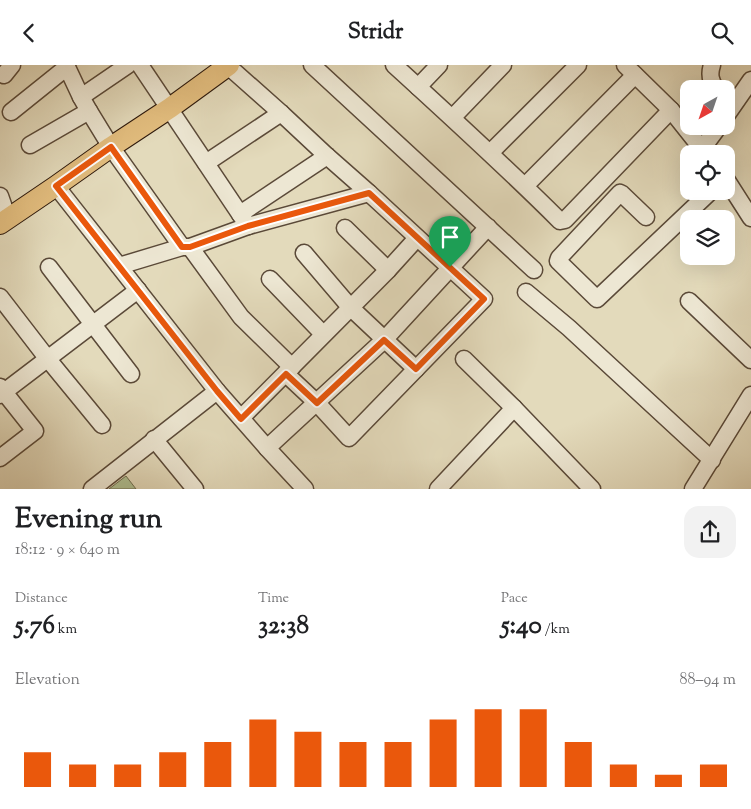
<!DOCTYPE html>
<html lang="en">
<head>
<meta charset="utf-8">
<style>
	:root { --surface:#fff; --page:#f2f2f2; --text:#202124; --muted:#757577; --accent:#ea580c }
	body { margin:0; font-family:"Sorts Mill Goudy",serif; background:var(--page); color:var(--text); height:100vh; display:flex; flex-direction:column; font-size:19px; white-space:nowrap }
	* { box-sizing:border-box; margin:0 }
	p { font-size:16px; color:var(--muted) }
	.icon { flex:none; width:28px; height:28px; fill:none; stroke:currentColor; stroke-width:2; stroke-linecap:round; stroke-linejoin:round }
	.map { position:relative; height:424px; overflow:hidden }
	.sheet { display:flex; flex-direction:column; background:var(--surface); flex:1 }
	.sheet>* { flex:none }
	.needle { width:32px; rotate:220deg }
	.controls { position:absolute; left:680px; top:15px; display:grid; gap:10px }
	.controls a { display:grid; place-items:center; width:55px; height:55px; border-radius:10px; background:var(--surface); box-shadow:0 5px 20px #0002; font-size:25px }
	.pin { position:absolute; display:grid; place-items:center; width:42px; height:42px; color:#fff; margin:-51px -21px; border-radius:50% 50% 50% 0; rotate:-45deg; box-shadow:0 0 5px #0007 }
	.pin .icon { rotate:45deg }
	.round { display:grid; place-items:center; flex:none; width:52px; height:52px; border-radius:15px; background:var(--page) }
	.head { display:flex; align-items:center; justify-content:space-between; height:85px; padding:0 15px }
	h1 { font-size:28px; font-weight:800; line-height:38px }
	.stats { display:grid; grid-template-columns:repeat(3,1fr); gap:8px; height:85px; padding:5px 15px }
	.stats div { display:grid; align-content:center }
	.stats b { font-size:25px; font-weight:800 }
	.stats small { font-size:14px; font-weight:400 }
	.stats p { font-size:14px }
	.chart { height:140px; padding:10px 15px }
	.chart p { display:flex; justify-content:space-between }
	.chart svg { width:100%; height:90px; margin-top:5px; stroke:var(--accent); stroke-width:6 }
	header { display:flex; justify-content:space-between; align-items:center; height:65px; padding:0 15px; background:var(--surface); font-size:22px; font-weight:800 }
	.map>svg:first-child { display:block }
	.green { fill:#afc093; stroke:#6e6c50 }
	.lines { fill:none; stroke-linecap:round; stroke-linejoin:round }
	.minor-casing { stroke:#5a4938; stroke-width:19 }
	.major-casing { stroke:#2d190c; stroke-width:22 }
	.minor { stroke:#ede7d3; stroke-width:16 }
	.major { stroke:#e2bd7e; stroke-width:20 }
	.route-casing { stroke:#fff; stroke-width:10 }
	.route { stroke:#ea580c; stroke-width:6 }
</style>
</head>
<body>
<header><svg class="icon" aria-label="back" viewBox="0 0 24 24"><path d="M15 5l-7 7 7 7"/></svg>Stridr<svg class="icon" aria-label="search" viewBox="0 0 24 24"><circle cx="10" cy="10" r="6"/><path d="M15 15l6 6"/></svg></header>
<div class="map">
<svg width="751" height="424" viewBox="0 0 751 424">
	<rect width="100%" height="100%" fill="#e3dabb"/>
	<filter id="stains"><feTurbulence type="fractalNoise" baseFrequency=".004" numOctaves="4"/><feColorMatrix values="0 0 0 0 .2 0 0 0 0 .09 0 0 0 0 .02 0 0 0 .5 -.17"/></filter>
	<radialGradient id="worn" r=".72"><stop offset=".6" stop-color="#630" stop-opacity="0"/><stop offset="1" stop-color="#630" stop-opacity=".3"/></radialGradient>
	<!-- green -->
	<path class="green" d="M126 411 136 424H109Z"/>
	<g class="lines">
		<!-- minor casing -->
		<g class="minor-casing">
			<g id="minor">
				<path d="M140 0 248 161"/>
				<path d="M312 0 534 205"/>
				<path d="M394 0C450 51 506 102 560 156L565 155 671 45"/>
				<path d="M625 0 671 45 706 89"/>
				<path d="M712 0C709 9 710 16 716 24"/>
				<path d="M228 1 281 48 327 91 369 128 484 234 349 373 317 338 286 309"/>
				<path d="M4 10 12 0"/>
				<path d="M418 22 439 0"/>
				<path d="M81 32 128 0"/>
				<path d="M89 46 111 82 182 182"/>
				<path d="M11 47 67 2"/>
				<path d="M726 51 751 15"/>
				<path d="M453 52 503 0"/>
				<path d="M30 80 89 46 81 32 66 0"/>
				<path d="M702 84 719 61"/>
				<path d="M490 88 578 0"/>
				<path d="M206 98 281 48"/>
				<path d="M726 114 751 153"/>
				<path d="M56 121 217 326 267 383 305 424"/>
				<path d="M525 121 635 10"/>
				<path d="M0 131 8 154"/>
				<path d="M240 149 327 91"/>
				<path d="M646 152 622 129 620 128 559 193 558 196 597 234 711 126"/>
				<path d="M345 163 388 205"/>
				<path d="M190 182 241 252 292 302"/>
				<path d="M304 188 350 242 416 304"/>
				<path d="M119 201 182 182H190L248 161 369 128"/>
				<path d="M49 202 131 309"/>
				<path d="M270 214 323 269"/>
				<path d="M526 227 569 263 712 395"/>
				<path d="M0 232 47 293 102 360"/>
				<path d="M689 236 751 295"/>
				<path d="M464 294 514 343 592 424"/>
				<path d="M0 322 35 366 0 393"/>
				<path d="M0 330 138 225"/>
				<path d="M241 353 388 205 417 173"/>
				<path d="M154 374 195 424"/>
				<path d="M267 383 384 275 488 162"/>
				<path d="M92 424 217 326"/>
				<path d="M438 424 514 343"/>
				<path d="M693 424 751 330"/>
			</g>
		</g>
		<!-- major casing -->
		<g class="major-casing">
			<path id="major" d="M0 159 56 121 111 82 170 43 229 0"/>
		</g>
		<!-- minor -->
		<use href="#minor" class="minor"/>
		<!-- major -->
		<use href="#major" class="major"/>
	</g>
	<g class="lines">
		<!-- route casing -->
		<g class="route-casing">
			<path id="route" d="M111 82 182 182H190L248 161 369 128 484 234 416 304 384 275 317 338 286 309 241 354 217 326 56 121Z"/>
		</g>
		<!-- route -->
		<use href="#route" class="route"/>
	</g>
	<rect width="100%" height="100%" filter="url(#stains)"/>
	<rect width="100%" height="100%" fill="url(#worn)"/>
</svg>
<div class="controls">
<a><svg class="needle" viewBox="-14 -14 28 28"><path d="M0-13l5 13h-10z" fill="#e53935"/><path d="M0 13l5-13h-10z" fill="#757577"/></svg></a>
<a><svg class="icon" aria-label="locate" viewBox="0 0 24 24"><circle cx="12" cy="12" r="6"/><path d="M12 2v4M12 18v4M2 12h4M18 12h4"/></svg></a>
<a><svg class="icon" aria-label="layers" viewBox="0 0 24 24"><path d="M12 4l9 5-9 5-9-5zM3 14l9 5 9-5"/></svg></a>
</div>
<div class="pin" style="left:450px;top:202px;background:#1e9e55"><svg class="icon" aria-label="arrive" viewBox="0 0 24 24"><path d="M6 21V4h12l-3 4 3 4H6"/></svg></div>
</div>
<section class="sheet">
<div class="head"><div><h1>Evening run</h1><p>18:12 · 9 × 640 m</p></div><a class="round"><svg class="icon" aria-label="share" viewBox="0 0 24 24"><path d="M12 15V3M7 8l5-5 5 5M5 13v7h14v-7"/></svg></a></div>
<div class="stats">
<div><p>Distance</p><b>5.76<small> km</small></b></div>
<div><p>Time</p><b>32:38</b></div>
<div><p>Pace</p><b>5:40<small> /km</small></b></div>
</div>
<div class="chart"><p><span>Elevation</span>88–94 m</p>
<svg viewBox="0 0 160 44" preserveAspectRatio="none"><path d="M5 44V27M15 44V33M25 44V33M35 44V27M45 44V22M55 44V11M65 44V17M75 44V22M85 44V22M95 44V11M105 44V6M115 44V6M125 44V22M135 44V33M145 44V38M155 44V33"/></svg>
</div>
</section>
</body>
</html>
